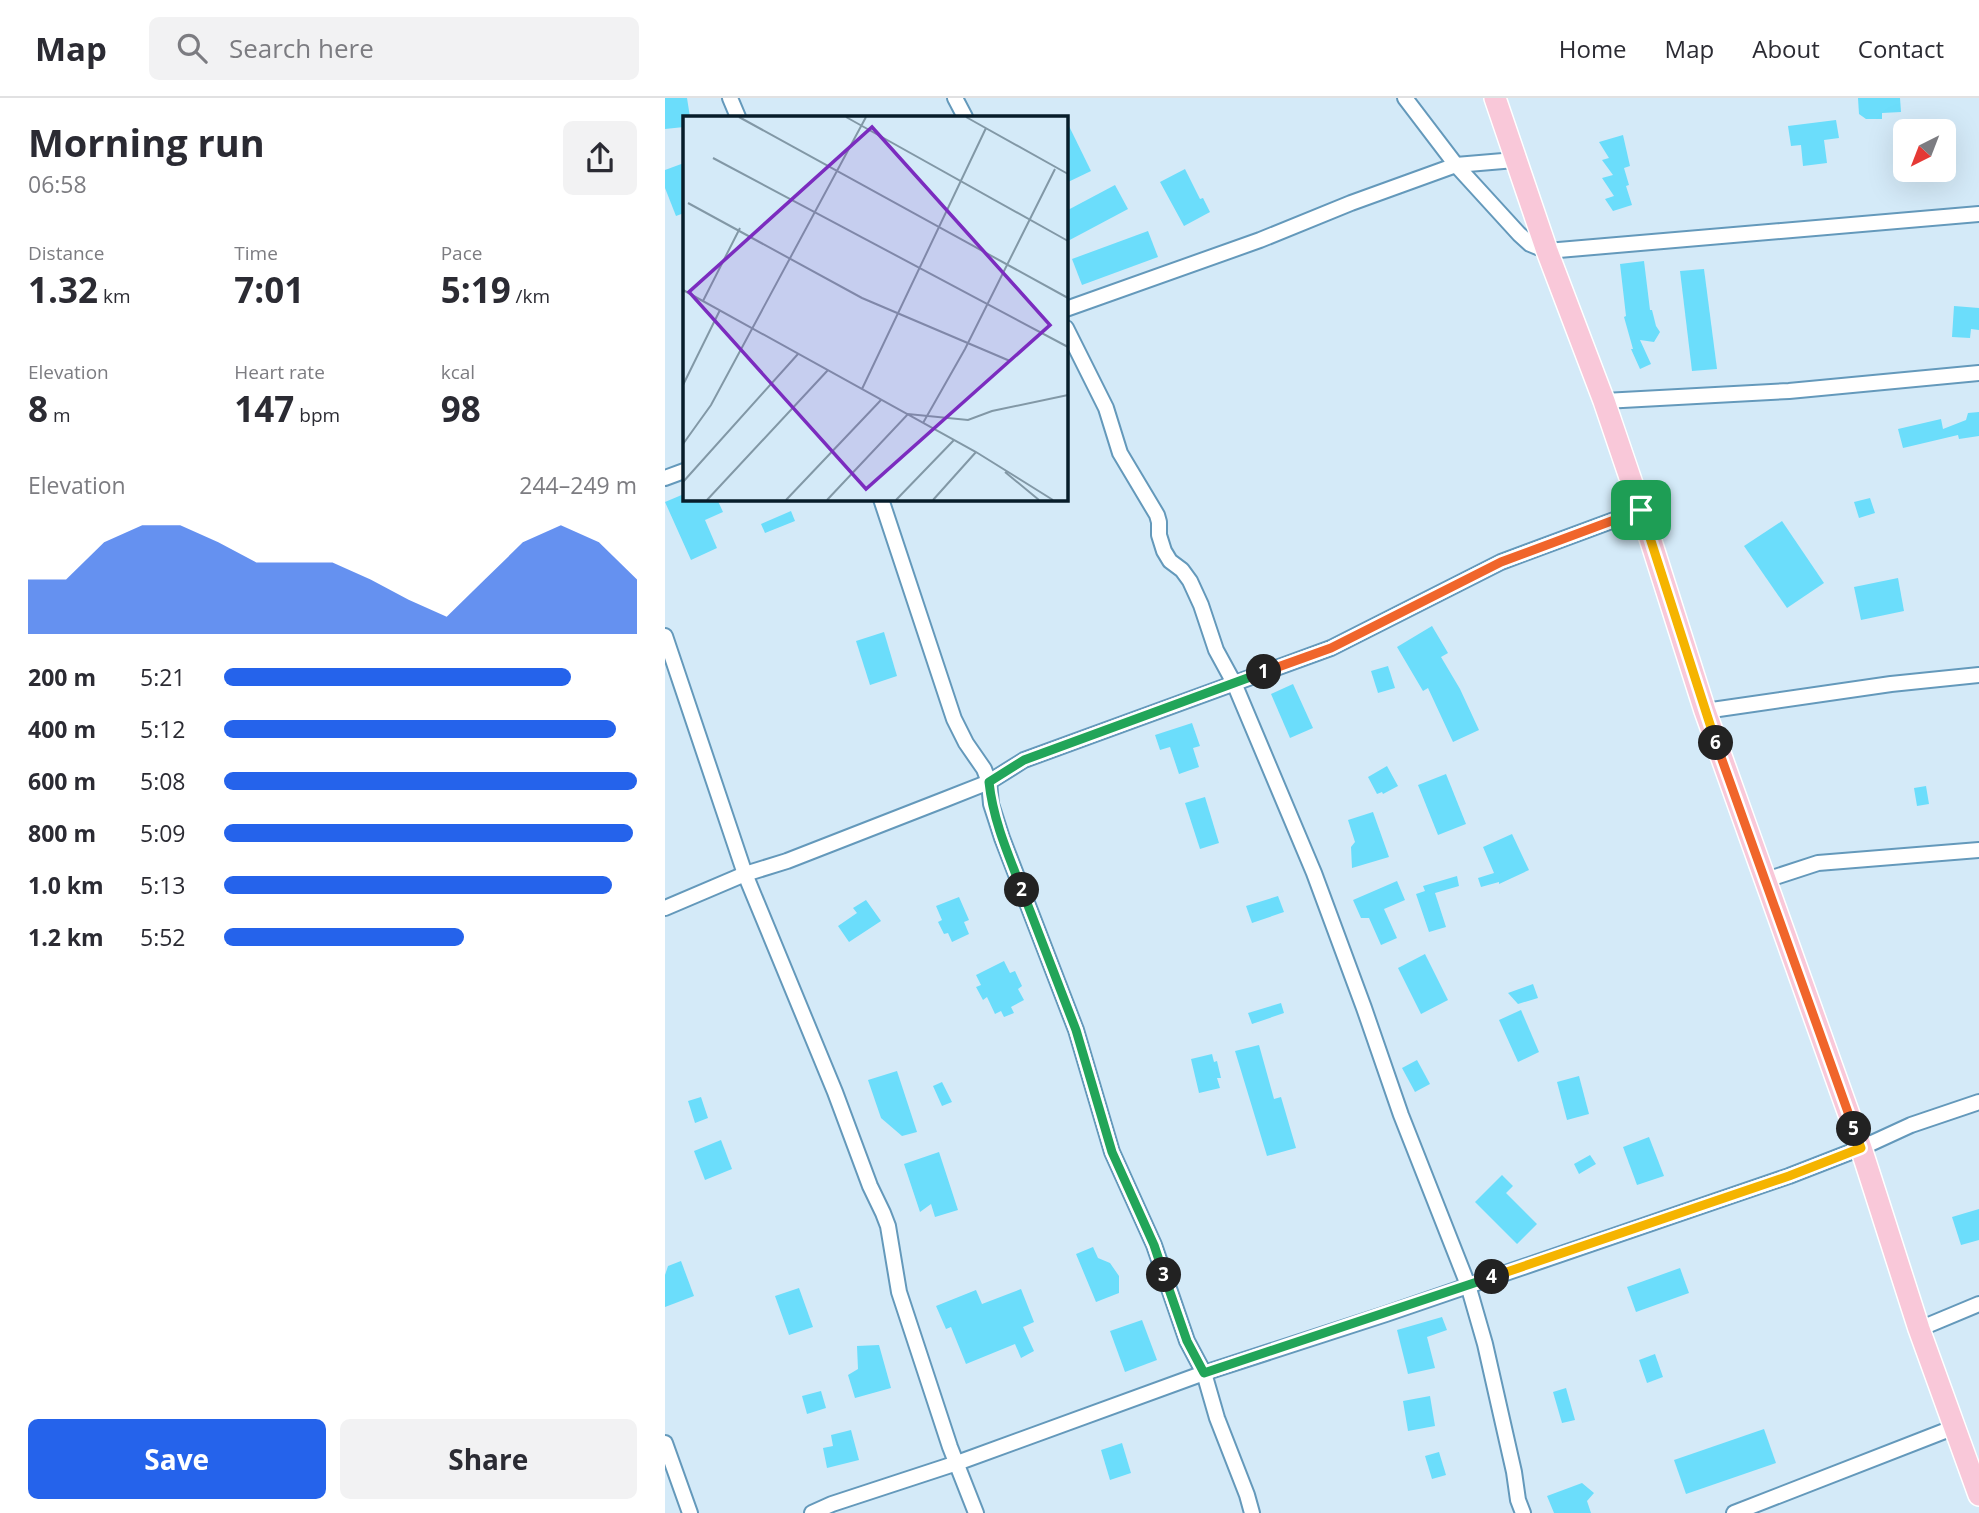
<!DOCTYPE html>
<html lang="en">
<head>
<meta charset="utf-8">
<style>
	:root { --surface:#fff; --page:#f2f2f3; --text:#2b2b33; --muted:#7c7c81; --line:#e1e1e2; --accent:#2563eb }
	body { margin:0; font-family:"Open Sans",sans-serif; background:var(--page); color:var(--text); height:100vh; display:flex; flex-direction:column; font-size:26px; white-space:nowrap }
	* { box-sizing:border-box; margin:0 }
	p { font-size:23px; color:var(--muted) }
	.icon { flex:none; width:38px; height:38px; fill:none; stroke:currentColor; stroke-width:2; stroke-linecap:round; stroke-linejoin:round }
	.map { position:relative; flex:1; overflow:hidden }
	.sheet { display:flex; flex-direction:column; background:var(--surface); width:665px }
	.sheet>* { flex:none }
	.needle { width:46px; rotate:222deg }
	.tools { position:absolute; left:1228px; top:21px; display:grid; gap:14px }
	.tools a { display:grid; place-items:center; width:63px; height:63px; border-radius:10px; background:var(--surface); box-shadow:0 7px 28px #0002; font-size:35px }
	.pin { position:absolute; display:grid; place-items:center; width:60px; height:60px; color:#fff; margin:-30px; border-radius:14px; box-shadow:0 4px 10px #0006 }
	.km { position:absolute; width:35px; height:35px; margin:-18px; border-radius:50%; background:#222; color:#fff; font-size:19px; line-height:35px; text-align:center }
	.round { display:grid; place-items:center; flex:none; width:74px; height:74px; border-radius:10px; background:var(--page) }
	.summary { display:flex; align-items:center; justify-content:space-between; height:119px; padding:0 28px }
	h1 { font-size:38px; font-weight:700; line-height:52px }
	.stats { display:grid; grid-template-columns:repeat(3,1fr); gap:10px; height:119px; padding:7px 28px }
	.stats div { display:grid; align-content:center }
	.stats b { font-size:35px; font-weight:700 }
	.stats small { font-size:19px; font-weight:400 }
	.stats p { font-size:19px }
	.chart { height:196px; padding:14px 28px }
	.chart p { display:flex; justify-content:space-between }
	.chart svg { width:100%; height:126px; margin-top:7px; fill:var(--accent); opacity:.7 }
	.cta { display:flex; gap:14px; margin-top:auto; padding:14px 28px }
	.cta a { flex:1; height:80px; border-radius:10px; background:var(--accent); color:#fff; font-size:28px; font-weight:700; line-height:80px; text-align:center }
	.cta a+a { background:var(--page); color:var(--text) }
	ul { padding:0 28px; list-style:none; font-size:23px }
	li { display:grid; grid-template-columns:112px 84px 1fr; align-items:center; height:52px }
	li i { height:18px; border-radius:9px; background:var(--accent) }
	header { display:flex; align-items:center; gap:42px; box-sizing:border-box; height:98px; padding:0 35px; background:var(--surface); border-bottom:2px solid var(--line) }
	header strong { font-size:33px }
	nav { display:flex; gap:38px; margin-inline-start:auto; font-size:24px }
	.search { width:490px; height:63px; background:var(--page); display:flex; align-items:center; gap:18px; box-sizing:border-box; padding:0 24px; border-radius:10px; color:var(--muted); font-size:26px }
	main { display:flex; flex:1; min-height:0 }
	.map>svg:first-child { display:block }
	.building { fill:#6bddfb }
	.lines { fill:none; stroke-linecap:round; stroke-linejoin:round }
	.minor-casing { stroke:#6499bb; stroke-width:18 }
	.primary-casing { stroke:#fff; stroke-width:24 }
	.minor { stroke:#fff; stroke-width:14 }
	.primary { stroke:#f9c8d9; stroke-width:21 }
	.split-1-casing { stroke:#fff; stroke-width:14 }
	.split-2-casing { stroke:#fff; stroke-width:14 }
	.split-3-casing { stroke:#fff; stroke-width:14 }
	.split-4-casing { stroke:#fff; stroke-width:14 }
	.split-5-casing { stroke:#fff; stroke-width:14 }
	.split-6-casing { stroke:#fff; stroke-width:14 }
	.split-7-casing { stroke:#fff; stroke-width:14 }
	.split-1 { stroke:#f0652b; stroke-width:9 }
	.split-2 { stroke:#22a559; stroke-width:9 }
	.split-3 { stroke:#22a559; stroke-width:9 }
	.split-4 { stroke:#22a559; stroke-width:9 }
	.split-5 { stroke:#f5b400; stroke-width:9 }
	.split-6 { stroke:#f0652b; stroke-width:9 }
	.split-7 { stroke:#f5b400; stroke-width:9 }
	.inset-road { fill:none; stroke:#8298a6; stroke-width:2 }
	.view { fill:#7b2cbf; fill-opacity:0.15; stroke:#7b2cbf; stroke-width:3.5 }
	.inset-edge { fill:none; stroke:#071d2a; stroke-width:3.5 }
</style>
</head>
<body>
<header>
<strong>Map</strong>
<div class="search"><svg class="icon" aria-label="search" viewBox="0 0 24 24"><circle cx="10" cy="10" r="6"/><path d="M15 15l6 6"/></svg>Search here</div>
<nav><a>Home</a><a>Map</a><a>About</a><a>Contact</a></nav>
</header>
<main>
<section class="sheet">
<div class="summary"><div><h1>Morning run</h1><p>06:58</p></div><a class="round"><svg class="icon" aria-label="share" viewBox="0 0 24 24"><path d="M12 15V3M7 8l5-5 5 5M5 13v7h14v-7"/></svg></a></div>
<div class="stats">
<div><p>Distance</p><b>1.32<small> km</small></b></div>
<div><p>Time</p><b>7:01</b></div>
<div><p>Pace</p><b>5:19<small> /km</small></b></div>
</div>
<div class="stats">
<div><p>Elevation</p><b>8<small> m</small></b></div>
<div><p>Heart rate</p><b>147<small> bpm</small></b></div>
<div><p>kcal</p><b>98</b></div>
</div>
<div class="chart"><p><span>Elevation</span>244–249 m</p>
<svg viewBox="0 0 160 44" preserveAspectRatio="none"><path d="M0 44V25L10 25L20 12L30 6L40 6L50 12L60 19L70 19L80 19L90 25L100 32L110 38L120 25L130 12L140 6L150 12L160 25V44z"/></svg>
</div>
<ul>
<li><b>200 m</b>5:21<i style="width:84%"></i></li>
<li><b>400 m</b>5:12<i style="width:95%"></i></li>
<li><b>600 m</b>5:08<i style="width:100%"></i></li>
<li><b>800 m</b>5:09<i style="width:99%"></i></li>
<li><b>1.0 km</b>5:13<i style="width:94%"></i></li>
<li><b>1.2 km</b>5:52<i style="width:58%"></i></li>
</ul>
<div class="cta"><a>Save</a><a>Share</a></div>
</section>
<div class="map">
<svg width="1314" height="1415" viewBox="0 0 1314 1415">
	<rect width="100%" height="100%" fill="#d4eaf8"/>
	<!-- building -->
	<g class="building">
		<path d="M0 0H22L25 19H19V29L0 31Z"/>
		<path d="M1193 0H1235L1236 14 1217 15V21H1201L1194 16Z"/>
		<path d="M401 22 426 73 401 85Z"/>
		<path d="M1171 22 1174 40 1159 42 1162 65 1138 68 1136 47 1126 48 1123 28Z"/>
		<path d="M958 37 965 68 959 70 964 87 961 88 967 107 948 113 940 101 949 98 937 80 948 77 937 62 944 60 934 44Z"/>
		<path d="M19 65V115L11 118 0 90V72Z"/>
		<path d="M520 71 535 101 538 100 545 114 519 128 495 84Z"/>
		<path d="M450 87 463 111 401 144V113Z"/>
		<path d="M483 133 493 159 417 187 407 161Z"/>
		<path d="M979 163 985 212H987L991 228 995 234 989 244 975 242 986 266 975 271 966 251H968L959 219 961 218 955 166Z"/>
		<path d="M1039 171 1052 271 1027 273 1015 173Z"/>
		<path d="M1289 208 1314 210V232L1306 231 1305 240 1287 239Z"/>
		<path d="M1314 314V338L1294 341 1293 337 1238 350 1233 331 1276 321 1278 331 1301 322 1303 315Z"/>
		<path d="M19 396V401H52L58 414 40 422 52 450 26 462 0 404Z"/>
		<path d="M1205 400 1210 415 1194 420 1189 404Z"/>
		<path d="M126 413 130 423 100 435 96 426Z"/>
		<path d="M1117 423 1159 485 1122 510 1079 448Z"/>
		<path d="M1233 480 1239 513 1196 522 1189 489Z"/>
		<path d="M767 528 783 555 776 559 795 591 814 632 788 644 763 590 758 593 732 549Z"/>
		<path d="M219 534 232 578 205 587 191 543Z"/>
		<path d="M723 568 730 590 713 595 706 573Z"/>
		<path d="M628 586 648 630 625 640 606 596Z"/>
		<path d="M527 625 535 648 528 650 534 669 514 676 505 649 495 652 490 637Z"/>
		<path d="M722 668 733 688 718 696 717 694 712 696 703 679Z"/>
		<path d="M781 676 801 726 773 737 753 687Z"/>
		<path d="M1261 688 1264 706 1252 708 1249 690Z"/>
		<path d="M540 699 554 745 535 751 520 705Z"/>
		<path d="M708 714 724 759 687 770 686 749 690 744 683 722Z"/>
		<path d="M847 736 864 772 834 786V784L816 789 813 780 829 775 818 749Z"/>
		<path d="M792 778 794 788 770 795 781 829 764 834 751 796 760 793 758 788Z"/>
		<path d="M732 783 740 802 719 811 732 840 716 847 704 820H696L688 802Z"/>
		<path d="M613 798 619 814 587 825 581 808Z"/>
		<path d="M294 799 304 822 299 824 304 836 287 844 283 835 279 836 273 824 277 822 271 808Z"/>
		<path d="M201 802 216 823 184 844 173 828 192 815 188 810Z"/>
		<path d="M760 856 783 902 756 916 733 870Z"/>
		<path d="M339 863 345 875 350 873 357 888 353 891 359 902 346 909 349 915 339 919 336 913 330 916 322 899 318 902 311 889 316 887 311 877Z"/>
		<path d="M868 886 873 900 853 906 843 895Z"/>
		<path d="M616 905 619 915 587 926 583 915Z"/>
		<path d="M856 912 874 954 853 964 834 922Z"/>
		<path d="M594 947 609 1001 616 999 631 1050 602 1058 570 953Z"/>
		<path d="M547 956 549 964 552 963 556 980H552L555 990 534 995 526 961Z"/>
		<path d="M752 962 765 986 750 994 737 970Z"/>
		<path d="M232 973 252 1034 237 1038 216 1020 203 982Z"/>
		<path d="M914 978 924 1016 902 1022 892 984Z"/>
		<path d="M277 984 287 1004 277 1008 268 988Z"/>
		<path d="M36 999 43 1020 30 1025 23 1003Z"/>
		<path d="M984 1039 999 1078 972 1087 958 1049Z"/>
		<path d="M56 1042 67 1071 40 1082 29 1053Z"/>
		<path d="M274 1054 293 1112 270 1119 266 1106 255 1114 239 1066Z"/>
		<path d="M925 1057 931 1066 914 1076 909 1066Z"/>
		<path d="M837 1077 848 1088 841 1095 872 1126 852 1146 810 1104Z"/>
		<path d="M1314 1111V1142L1296 1147 1287 1119Z"/>
		<path d="M428 1149 433 1160 445 1165 454 1178V1195L431 1204 411 1156Z"/>
		<path d="M16 1163 29 1198 0 1209V1177L3 1168Z"/>
		<path d="M1015 1170 1024 1195 971 1214 962 1189Z"/>
		<path d="M134 1190 148 1229 124 1237 110 1198Z"/>
		<path d="M356 1191 369 1224 358 1229 369 1253 356 1260 350 1246 301 1266 286 1229 281 1231 271 1208 311 1192 317 1206Z"/>
		<path d="M777 1219 782 1232 762 1239 770 1270 743 1276 732 1232Z"/>
		<path d="M477 1222 492 1262 460 1274 445 1233Z"/>
		<path d="M214 1247 226 1290 190 1300 183 1277 193 1271 192 1248Z"/>
		<path d="M990 1256 998 1279 982 1285 974 1262Z"/>
		<path d="M901 1290 910 1322 897 1325 888 1294Z"/>
		<path d="M156 1293 161 1310 142 1316 137 1298Z"/>
		<path d="M765 1298 770 1328 743 1333 738 1303Z"/>
		<path d="M1099 1331 1111 1365 1021 1396 1009 1362Z"/>
		<path d="M186 1332 194 1362 162 1370 158 1350 168 1348 166 1337Z"/>
		<path d="M457 1345 466 1375 445 1382 436 1352Z"/>
		<path d="M774 1354 781 1377 767 1381 760 1358Z"/>
		<path d="M917 1385 929 1395 922 1403 926 1415H889L882 1398Z"/>
	</g>
	<g class="lines">
		<!-- minor casing -->
		<g class="minor-casing">
			<g id="minor">
				<path d="M65 0 73 19"/>
				<path d="M290 0 300 19"/>
				<path d="M740 0 791 67 854 136 865 146 882 153 1314 116"/>
				<path d="M401 211 595 142 686 105 791 67 850 62"/>
				<path d="M401 230 441 310 455 355 492 417 494 424V437L499 453 505 463 517 472 525 483 536 507 551 552 569 585 649 775 699 910 736 1017 803 1187 820 1246 849 1374 853 1402 858 1415"/>
				<path d="M939 303 1124 293 1314 275"/>
				<path d="M0 380 19 373"/>
				<path d="M216 401 289 621 301 645 319 671 324 684 326 706 337 740 411 932 447 1054 489 1147 522 1243 539 1275 552 1320 582 1397 587 1415"/>
				<path d="M0 538 80 776 170 994 205 1088 218 1115 223 1128 234 1194 285 1349 311 1415"/>
				<path d="M1040 613 1226 586 1314 577"/>
				<path d="M1101 782 1153 765 1314 752"/>
				<path d="M0 810 80 776 122 763 281 701 324 684 359 662 666 550 836 464 976 412"/>
				<path d="M1254 1231 1314 1206"/>
				<path d="M0 1345 25 1415"/>
				<path d="M147 1415 167 1406 292 1365 539 1275 721 1216 1124 1078 1196 1050 1246 1027 1314 1004"/>
				<path d="M1069 1415 1290 1329"/>
			</g>
		</g>
		<!-- primary casing -->
		<g class="primary-casing">
			<path id="primary" d="M830 0 882 153 939 303 976 412 1040 613 1196 1050 1254 1231 1314 1397"/>
		</g>
		<!-- minor -->
		<use href="#minor" class="minor"/>
		<!-- primary -->
		<use href="#primary" class="primary"/>
	</g>
	<g class="lines">
		<!-- split-1 casing -->
		<g class="split-1-casing">
			<path id="split-1" d="M599 574 666 550 836 464 976 412"/>
		</g>
		<!-- split-2 casing -->
		<g class="split-2-casing">
			<path id="split-2" d="M357 792C343 756 328 722 324 684L359 662 599 574"/>
		</g>
		<!-- split-3 casing -->
		<g class="split-3-casing">
			<path id="split-3" d="M357 792 411 932 447 1054 489 1147 499 1177"/>
		</g>
		<!-- split-4 casing -->
		<g class="split-4-casing">
			<path id="split-4" d="M499 1177 522 1243 539 1275 827 1179"/>
		</g>
		<!-- split-5 casing -->
		<g class="split-5-casing">
			<path id="split-5" d="M827 1179 1124 1078 1196 1050 1189 1031"/>
		</g>
		<!-- split-6 casing -->
		<g class="split-6-casing">
			<path id="split-6" d="M1051 645 1189 1031"/>
		</g>
		<!-- split-7 casing -->
		<g class="split-7-casing">
			<path id="split-7" d="M976 412 1051 645"/>
		</g>
		<!-- split-1 -->
		<use href="#split-1" class="split-1"/>
		<!-- split-2 -->
		<use href="#split-2" class="split-2"/>
		<!-- split-3 -->
		<use href="#split-3" class="split-3"/>
		<!-- split-4 -->
		<use href="#split-4" class="split-4"/>
		<!-- split-5 -->
		<use href="#split-5" class="split-5"/>
		<!-- split-6 -->
		<use href="#split-6" class="split-6"/>
		<!-- split-7 -->
		<use href="#split-7" class="split-7"/>
	</g>
	<!-- overview -->
	<g transform="translate(18 18)">
		<rect width="385" height="385" fill="#d4eaf8"/>
		<path class="inset-road" d="M56 1 385 182M163 1 385 125M283 1 385 58M30 42 385 231M5 87 179 182 327 245M0 174 293 336 370 384M20 185 57 112M0 269 37 194M179 273 303 12M240 307 282 233 372 53M0 328 28 289 183 1M322 356 356 384M0 366 115 238M24 384 145 254M103 384 198 284M144 384 225 298 285 304 309 295 385 279M213 384 271 324M250 384 293 336"/>
		<path class="view" d="M189 11 367 209 183 373 6 176Z"/>
		<rect width="385" height="385" class="inset-edge"/>
	</g>
</svg>
<div class="tools">
<a><svg class="needle" viewBox="-14 -14 28 28"><path d="M0-13l5 13h-10z" fill="#e53935"/><path d="M0 13l5-13h-10z" fill="#7c7c81"/></svg></a>
</div>
<div class="pin" style="left:976px;top:412px;background:#1e9e55"><svg class="icon" aria-label="arrive" viewBox="0 0 24 24"><path d="M6 21V4h12l-3 4 3 4H6"/></svg></div>
<b class="km" style="left:599px;top:574px">1</b>
<b class="km" style="left:357px;top:792px">2</b>
<b class="km" style="left:499px;top:1177px">3</b>
<b class="km" style="left:827px;top:1179px">4</b>
<b class="km" style="left:1189px;top:1031px">5</b>
<b class="km" style="left:1051px;top:645px">6</b>
</div>
</main>
</body>
</html>
